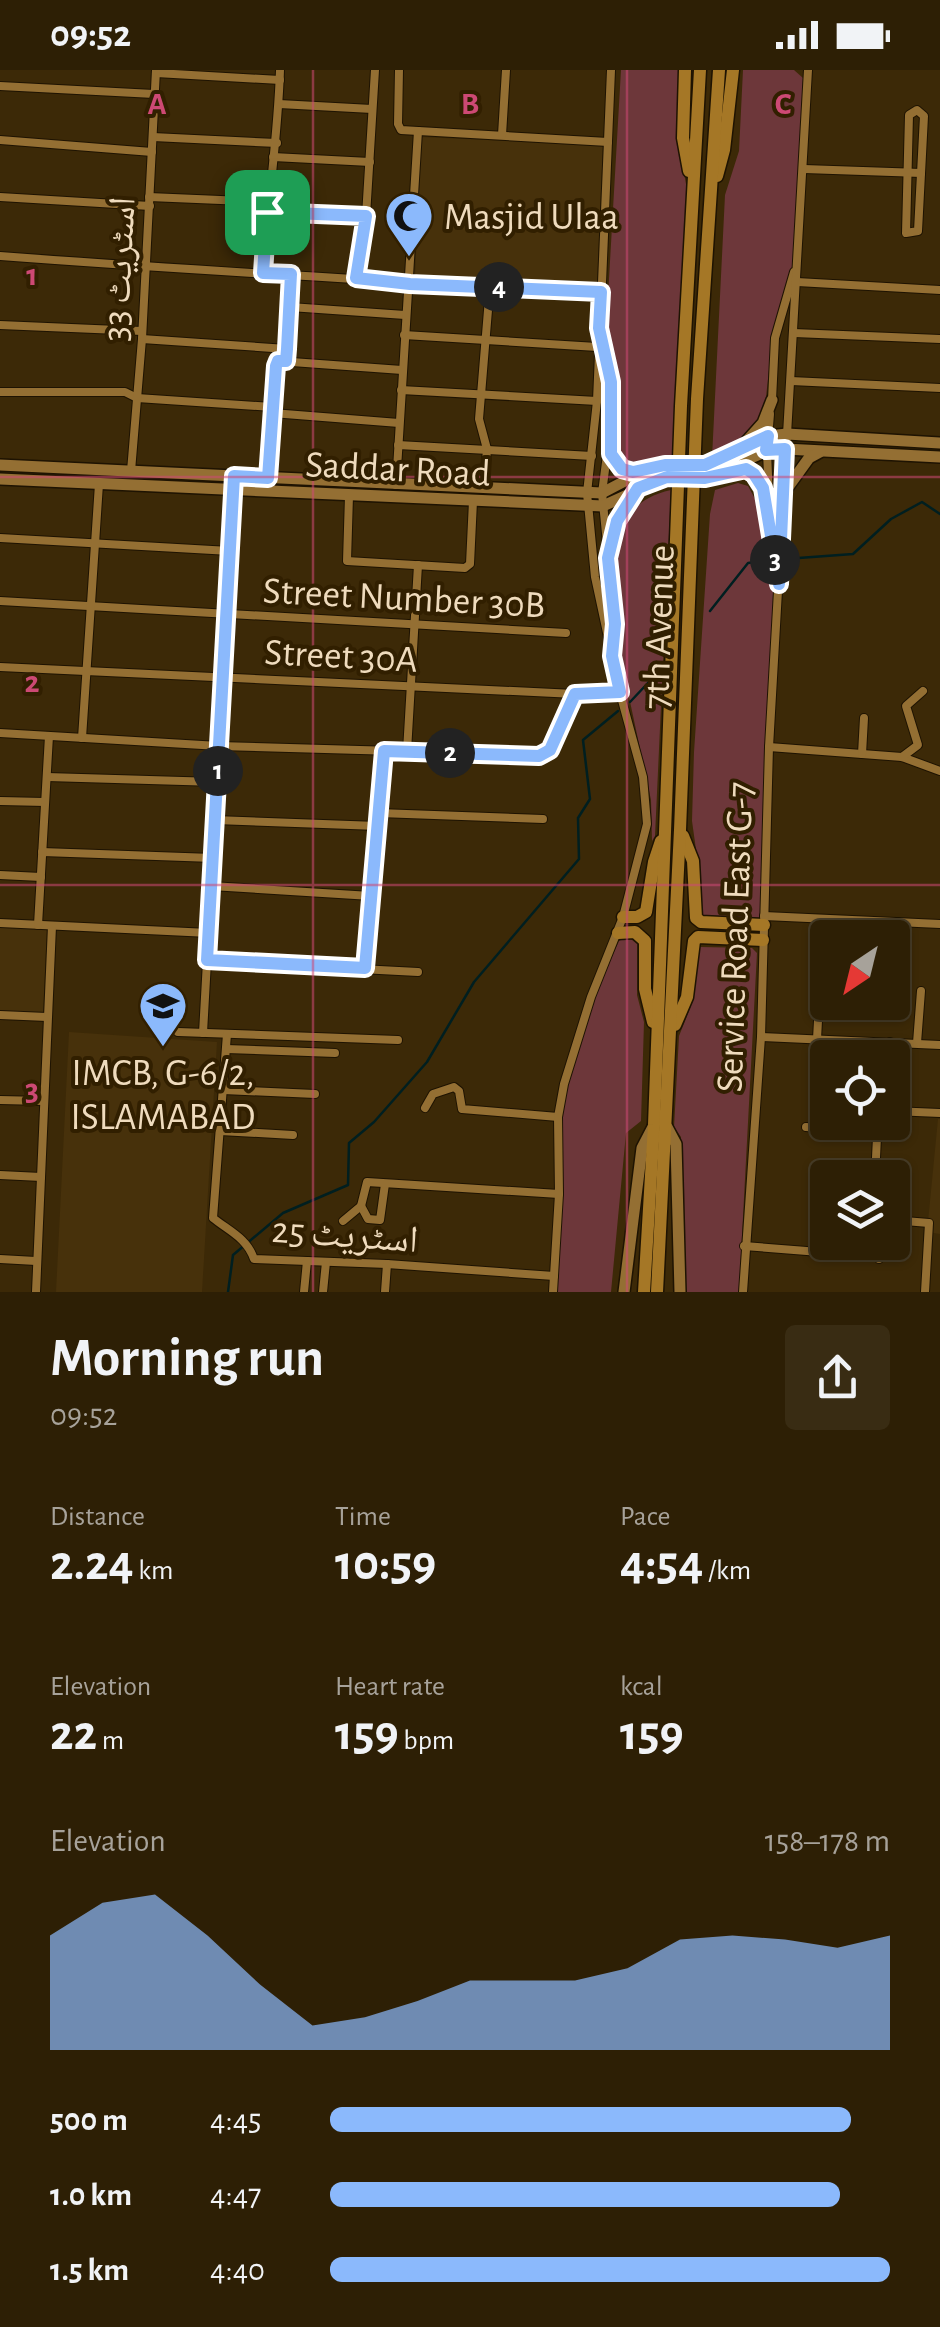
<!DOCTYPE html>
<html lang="en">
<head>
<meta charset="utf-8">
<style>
	:root { --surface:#2d1f05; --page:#392c13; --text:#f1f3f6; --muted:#a7a29a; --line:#483d27; --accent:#8bb9fc }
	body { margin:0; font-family:"Alegreya Sans","Noto Naskh Arabic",sans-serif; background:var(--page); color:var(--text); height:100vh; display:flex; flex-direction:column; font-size:38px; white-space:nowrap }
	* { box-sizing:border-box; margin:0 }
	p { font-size:32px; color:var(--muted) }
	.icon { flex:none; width:55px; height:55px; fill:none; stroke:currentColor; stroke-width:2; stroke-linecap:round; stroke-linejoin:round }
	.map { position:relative; height:1222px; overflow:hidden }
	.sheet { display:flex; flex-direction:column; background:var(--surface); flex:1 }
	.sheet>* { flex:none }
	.needle { width:65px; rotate:215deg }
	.tools { position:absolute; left:810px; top:850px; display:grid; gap:20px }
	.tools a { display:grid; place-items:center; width:100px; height:100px; border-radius:10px; background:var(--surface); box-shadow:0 2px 8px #0004,0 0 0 2px var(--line); font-size:50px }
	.pin { position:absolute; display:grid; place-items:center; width:85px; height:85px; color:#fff; margin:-42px; border-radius:20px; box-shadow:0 5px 15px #0006 }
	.km { position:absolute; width:50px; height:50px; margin:-25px; border-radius:50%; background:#222; color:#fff; font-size:28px; line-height:50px; text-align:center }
	.round { display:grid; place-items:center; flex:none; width:105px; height:105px; border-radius:10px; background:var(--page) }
	.head { display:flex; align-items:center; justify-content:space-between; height:170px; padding:0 50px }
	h1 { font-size:55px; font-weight:600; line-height:75px }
	.figures { display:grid; grid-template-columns:repeat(3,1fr); gap:15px; height:170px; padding:10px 50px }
	.figures div { display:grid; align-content:center }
	.figures b { font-size:50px; font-weight:600 }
	.figures small { font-size:28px; font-weight:400 }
	.figures p { font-size:28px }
	.chart { height:280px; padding:20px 50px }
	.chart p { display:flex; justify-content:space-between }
	.chart svg { width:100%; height:180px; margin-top:10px; fill:var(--accent); opacity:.7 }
	ul { padding:0 50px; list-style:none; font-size:32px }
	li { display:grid; grid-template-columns:160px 120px 1fr; align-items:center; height:75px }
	li i { height:25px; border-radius:12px; background:var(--accent) }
	.status { display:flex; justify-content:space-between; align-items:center; height:70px; padding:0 50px; background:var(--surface); direction:ltr }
	.status svg { height:28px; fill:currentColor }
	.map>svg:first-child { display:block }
	.built { fill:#47310b }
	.green { fill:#6d373a }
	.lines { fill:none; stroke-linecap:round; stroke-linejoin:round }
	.stream { stroke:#001f20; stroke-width:2.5 }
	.street-casing { stroke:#1e1302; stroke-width:10 }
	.secondary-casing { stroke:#1e1302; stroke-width:14 }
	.primary-casing { stroke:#1e1302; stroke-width:15 }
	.street { stroke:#946f33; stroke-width:8 }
	.secondary { stroke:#946f33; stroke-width:11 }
	.primary { stroke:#a57726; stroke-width:12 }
	.secondary-bridge-casing { stroke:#1e1302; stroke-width:14; stroke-linecap:butt }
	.secondary-bridge { stroke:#946f33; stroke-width:11 }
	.route-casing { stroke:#fff; stroke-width:20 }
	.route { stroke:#8bb9fc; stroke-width:12 }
	.grid { fill:none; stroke:#cd4974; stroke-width:2.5; stroke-opacity:0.55 }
	.labels { text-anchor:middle; stroke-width:8; stroke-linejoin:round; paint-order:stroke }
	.poi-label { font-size:38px; fill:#efdbbd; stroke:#311f00; text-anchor:start }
	.street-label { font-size:38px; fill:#efdbbd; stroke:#311f00 }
	.grid-label { font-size:32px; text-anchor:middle; font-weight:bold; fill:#cd4974; stroke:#311f00; stroke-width:8; stroke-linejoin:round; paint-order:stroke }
</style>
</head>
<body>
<div class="status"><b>09:52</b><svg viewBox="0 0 49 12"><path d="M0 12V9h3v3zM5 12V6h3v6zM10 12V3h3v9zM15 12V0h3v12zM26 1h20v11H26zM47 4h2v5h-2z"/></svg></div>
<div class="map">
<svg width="940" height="1222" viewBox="0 0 940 1222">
	<rect width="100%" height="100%" fill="#3c2907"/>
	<!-- built -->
	<g class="built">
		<path d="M421 67 603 75 597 215 415 208Z"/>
		<path d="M0 857 47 859 43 944 0 942Z"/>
		<path d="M69 962 217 972 202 1222H56Z"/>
		<path d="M938 1049H940V1164L927 1162Z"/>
	</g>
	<!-- green -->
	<g class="green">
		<path d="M621 0H682L680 81 688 125 677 388 630 399 620 394 616 309 606 261Z"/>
		<path d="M743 0H794L803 8 794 191 772 273 766 327 759 353 739 374 712 388 725 125 739 81Z"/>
		<path d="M738 413 748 416 760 438 777 514 761 851 705 848 698 843 699 801 692 751 694 682 710 444 715 420Z"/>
		<path d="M671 420 655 766 652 771 651 730 619 580C624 522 592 437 671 420Z"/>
		<path d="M627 866 637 874V925L644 952 641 1051 626 1063 611 1222H553L561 1029 585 946 619 871Z"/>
		<path d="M700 877 752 878 757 883 739 1222H680L681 1067 674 1057 679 966 691 936 697 881Z"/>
	</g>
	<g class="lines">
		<!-- stream -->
		<g class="stream">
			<path d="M785 489 853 484 891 449 922 432 940 444"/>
			<path d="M710 541 748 493 770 490"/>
			<path d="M630 632 663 597"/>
			<path d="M228 1222 233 1185 283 1143 348 1115 349 1073 374 1052 427 992 474 912 579 789 578 748 590 729 583 670 618 641"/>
		</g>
		<!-- street casing -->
		<g class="street-casing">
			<g id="street">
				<path d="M399 0 398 54 401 60 608 72"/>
				<path d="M156 3 280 10"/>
				<path d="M0 16 154 24"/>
				<path d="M279 34 372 39"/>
				<path d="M917 40 924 46 918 161 906 163 909 45Z"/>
				<path d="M502 65 506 0"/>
				<path d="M153 67 277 73"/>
				<path d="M0 70 152 82"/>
				<path d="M273 87 370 92"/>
				<path d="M804 99 921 103"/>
				<path d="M0 127 150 136"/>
				<path d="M149 127 267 132"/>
				<path d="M267 142 366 146"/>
				<path d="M0 186C200 201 400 212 601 222"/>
				<path d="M263 203C267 135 278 68 280 0"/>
				<path d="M356 207 366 146 375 0"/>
				<path d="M797 212 940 220"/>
				<path d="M290 237 405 245"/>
				<path d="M0 255 142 261"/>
				<path d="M794 263 940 269"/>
				<path d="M404 265 597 277"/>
				<path d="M601 268 611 312 610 363"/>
				<path d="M142 269 287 279"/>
				<path d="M286 281 291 205"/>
				<path d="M791 311 940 318"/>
				<path d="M401 320 597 331"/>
				<path d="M0 322H125L137 328 272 337"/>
				<path d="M772 330 775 268 794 202"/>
				<path d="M272 343 399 353"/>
				<path d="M398 375 592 386"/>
				<path d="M608 377 602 423 615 554 613 577"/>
				<path d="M131 401 142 269 156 0"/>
				<path d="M267 408 278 291 402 300"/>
				<path d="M396 415 418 61"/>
				<path d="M484 418 487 379 479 349 490 216"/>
				<path d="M349 426 347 491 465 498 470 494 473 431"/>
				<path d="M769 430 767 381 770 344"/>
				<path d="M769 449 777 499"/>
				<path d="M0 468 230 481"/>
				<path d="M0 531 566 563"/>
				<path d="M0 597 575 624 620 623"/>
				<path d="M0 663 219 676 539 685 550 680 575 624"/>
				<path d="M82 668 99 414"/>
				<path d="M769 677 902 687 940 701"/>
				<path d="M407 681 418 495"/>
				<path d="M862 684 864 648"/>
				<path d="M902 687 918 675 906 636 923 621"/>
				<path d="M47 707 217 712"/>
				<path d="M0 731 45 732"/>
				<path d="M379 743 543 749"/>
				<path d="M215 750 378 756"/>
				<path d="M42 782 213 788"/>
				<path d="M0 805 41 807"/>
				<path d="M211 816 371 826"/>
				<path d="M764 846 940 854"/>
				<path d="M0 853 209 863"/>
				<path d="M38 855 49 666"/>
				<path d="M207 891 418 902"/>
				<path d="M365 898 384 681"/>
				<path d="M894 922 898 852"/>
				<path d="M0 945 47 947"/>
				<path d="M178 962 398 970"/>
				<path d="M203 963 234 406"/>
				<path d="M227 964 213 1148C229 1161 247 1168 254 1189L387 1194 554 1206"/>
				<path d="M761 967 940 975"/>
				<path d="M817 969 821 896"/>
				<path d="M917 973 921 921"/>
				<path d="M226 979 335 983"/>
				<path d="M889 988 890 972"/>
				<path d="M223 1020 315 1024"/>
				<path d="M0 1030 43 1031"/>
				<path d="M425 1038 433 1024 454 1017 459 1021 462 1039 558 1047"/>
				<path d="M892 1041 940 1043"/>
				<path d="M806 1057 879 1063"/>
				<path d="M220 1061 293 1065"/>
				<path d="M0 1105 41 1107"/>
				<path d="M875 1108 877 1067 884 1052"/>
				<path d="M361 1136 368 1149 380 1150 385 1114"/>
				<path d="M892 1150 929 1153 925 1222"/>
				<path d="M343 1151 361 1136 367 1112 559 1124"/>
				<path d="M744 1176 845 1184"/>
				<path d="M0 1189 36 1191"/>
				<path d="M879 1189 880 1172"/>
				<path d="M36 1222 52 856"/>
				<path d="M304 1222 307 1191"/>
				<path d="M323 1222 326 1192"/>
				<path d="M385 1222 387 1194"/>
				<path d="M553 1222 559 1124 558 1047 564 1014 591 927 623 847 647 754 643 707 620 623 595 507 587 423 597 331 611 0"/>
				<path d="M743 1222 761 967 769 677 808 0"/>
			</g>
		</g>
		<!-- secondary casing -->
		<g class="secondary-casing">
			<g id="secondary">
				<path d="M610 362C611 385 614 404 641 402"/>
				<path d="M746 372 763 353 772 330"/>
				<path d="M0 395 602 423 642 402 665 395"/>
				<path d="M705 395 768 366 787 364 940 373"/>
				<path d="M729 401 746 399 760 410 769 449"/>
				<path d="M705 408 767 381 785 379 940 387"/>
				<path d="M0 409 603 436 667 407"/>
				<path d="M783 424 809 388 820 382"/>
				<path d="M608 488 617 451 636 422"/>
				<path d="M667 1057 676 1074 680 1222"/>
				<path d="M624 1222 642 1078 654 1055"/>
			</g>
		</g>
		<!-- primary casing -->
		<g class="primary-casing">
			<g id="primary">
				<path d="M685 0 683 68 689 101"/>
				<path d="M717 106 724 80 733 0"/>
				<path d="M683 766 693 791 696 848 701 852 764 855"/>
				<path d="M623 847H637L646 842 654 792 661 771"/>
				<path d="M618 863 635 862 645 871V919L653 952"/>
				<path d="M675 955 687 927 694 871 698 867 763 870"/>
				<path d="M644 1222 654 1055 681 336 700 0"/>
				<path d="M657 1222 680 760 697 329 719 0"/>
			</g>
		</g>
		<!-- street -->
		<use href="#street" class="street"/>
		<!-- secondary -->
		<use href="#secondary" class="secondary"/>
		<!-- primary -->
		<use href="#primary" class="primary"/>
		<!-- secondary-bridge casing -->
		<g class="secondary-bridge-casing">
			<g id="secondary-bridge">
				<path d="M665 395H705"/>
				<path d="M667 407 705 408"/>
			</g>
		</g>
		<!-- secondary-bridge -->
		<use href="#secondary-bridge" class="secondary-bridge"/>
	</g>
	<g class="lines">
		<!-- route casing -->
		<g class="route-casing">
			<path id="route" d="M267 142 366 146 356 208 410 214 601 222 599 258 611 312V384L622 399 633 402 665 395H705L768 366 766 380 785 379 779 514 763 418 754 404 746 399 705 408 667 407 638 418 617 451 608 488 615 554 612 586 620 622 575 624 550 680 539 686 384 681 365 898 207 890 234 406 268 408 276 296 278 291H286L287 279 291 204 263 203Z"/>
		</g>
		<!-- route -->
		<use href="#route" class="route"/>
	</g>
	<!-- grid -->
	<path class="grid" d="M313 0V1222M627 0V1222M0 407H940M0 815H940"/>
	<!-- icons -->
	<defs>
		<g id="mosque-pin" transform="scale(2.5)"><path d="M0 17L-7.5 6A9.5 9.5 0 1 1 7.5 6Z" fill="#8bb9fc" stroke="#311f00"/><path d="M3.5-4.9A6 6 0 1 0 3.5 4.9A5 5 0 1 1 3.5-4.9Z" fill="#111"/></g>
		<g id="university-pin" transform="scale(2.5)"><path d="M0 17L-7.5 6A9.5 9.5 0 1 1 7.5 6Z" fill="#8bb9fc" stroke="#311f00"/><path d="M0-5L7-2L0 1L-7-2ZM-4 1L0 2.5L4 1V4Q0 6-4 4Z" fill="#111"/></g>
	</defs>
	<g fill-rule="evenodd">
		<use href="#mosque-pin" x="409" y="146"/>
		<use href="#university-pin" x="163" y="936"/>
	</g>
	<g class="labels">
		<!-- poi labels -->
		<g class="poi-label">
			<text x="444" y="159">Masjid Ulaa</text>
			<text x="163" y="1015" text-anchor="middle">IMCB, G-6/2,<tspan x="163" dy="44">ISLAMABAD</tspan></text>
		</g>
		<!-- street labels -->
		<g class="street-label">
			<text transform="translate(118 199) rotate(-87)" y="13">اسٹریٹ 33</text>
			<text transform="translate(398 398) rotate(3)" y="13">Saddar Road</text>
			<text transform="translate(404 527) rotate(3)" y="13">Street Number 30B</text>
			<text transform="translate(658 557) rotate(-88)" y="13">7th Avenue</text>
			<text transform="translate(341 585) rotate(3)" y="13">Street 30A</text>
			<text transform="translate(734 867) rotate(-88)" y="13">Service Road East G-7</text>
			<text transform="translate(345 1164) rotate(4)" y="13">اسٹریٹ 25</text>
		</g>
	</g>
	<g class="grid-label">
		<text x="157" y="44">A</text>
		<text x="470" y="44">B</text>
		<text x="783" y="44">C</text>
		<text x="32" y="215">1</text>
		<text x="32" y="622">2</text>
		<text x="32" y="1030">3</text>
	</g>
</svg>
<div class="tools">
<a><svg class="needle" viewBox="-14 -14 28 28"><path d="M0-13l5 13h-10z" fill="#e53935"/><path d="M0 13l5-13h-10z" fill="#a7a29a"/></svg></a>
<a><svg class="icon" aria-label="locate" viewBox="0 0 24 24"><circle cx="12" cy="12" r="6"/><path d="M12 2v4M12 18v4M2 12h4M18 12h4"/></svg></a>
<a><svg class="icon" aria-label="layers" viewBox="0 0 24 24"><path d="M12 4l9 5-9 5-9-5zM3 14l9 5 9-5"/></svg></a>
</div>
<div class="pin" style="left:267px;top:142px;background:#1e9e55"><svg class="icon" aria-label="arrive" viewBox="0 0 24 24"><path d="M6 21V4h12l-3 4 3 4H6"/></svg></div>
<b class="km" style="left:218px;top:701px">1</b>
<b class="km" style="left:450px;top:683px">2</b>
<b class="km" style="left:775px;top:490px">3</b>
<b class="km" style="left:499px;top:217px">4</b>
</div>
<section class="sheet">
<div class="head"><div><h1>Morning run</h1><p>09:52</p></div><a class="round"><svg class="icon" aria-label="share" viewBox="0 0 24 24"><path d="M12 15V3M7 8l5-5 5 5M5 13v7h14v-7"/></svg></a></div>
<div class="figures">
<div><p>Distance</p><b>2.24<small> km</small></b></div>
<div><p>Time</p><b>10:59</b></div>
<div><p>Pace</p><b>4:54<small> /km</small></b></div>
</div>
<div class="figures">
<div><p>Elevation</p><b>22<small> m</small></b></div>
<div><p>Heart rate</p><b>159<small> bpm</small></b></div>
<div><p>kcal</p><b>159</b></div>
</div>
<div class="chart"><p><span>Elevation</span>158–178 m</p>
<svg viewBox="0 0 160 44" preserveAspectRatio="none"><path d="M0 44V16L10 8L20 6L30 16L40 28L50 38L60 36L70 32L80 27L90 27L100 27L110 24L120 17L130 16L140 17L150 19L160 16V44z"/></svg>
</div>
<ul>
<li><b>500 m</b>4:45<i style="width:93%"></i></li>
<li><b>1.0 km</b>4:47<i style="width:91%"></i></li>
<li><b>1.5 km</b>4:40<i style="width:100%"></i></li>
</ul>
</section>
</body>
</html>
